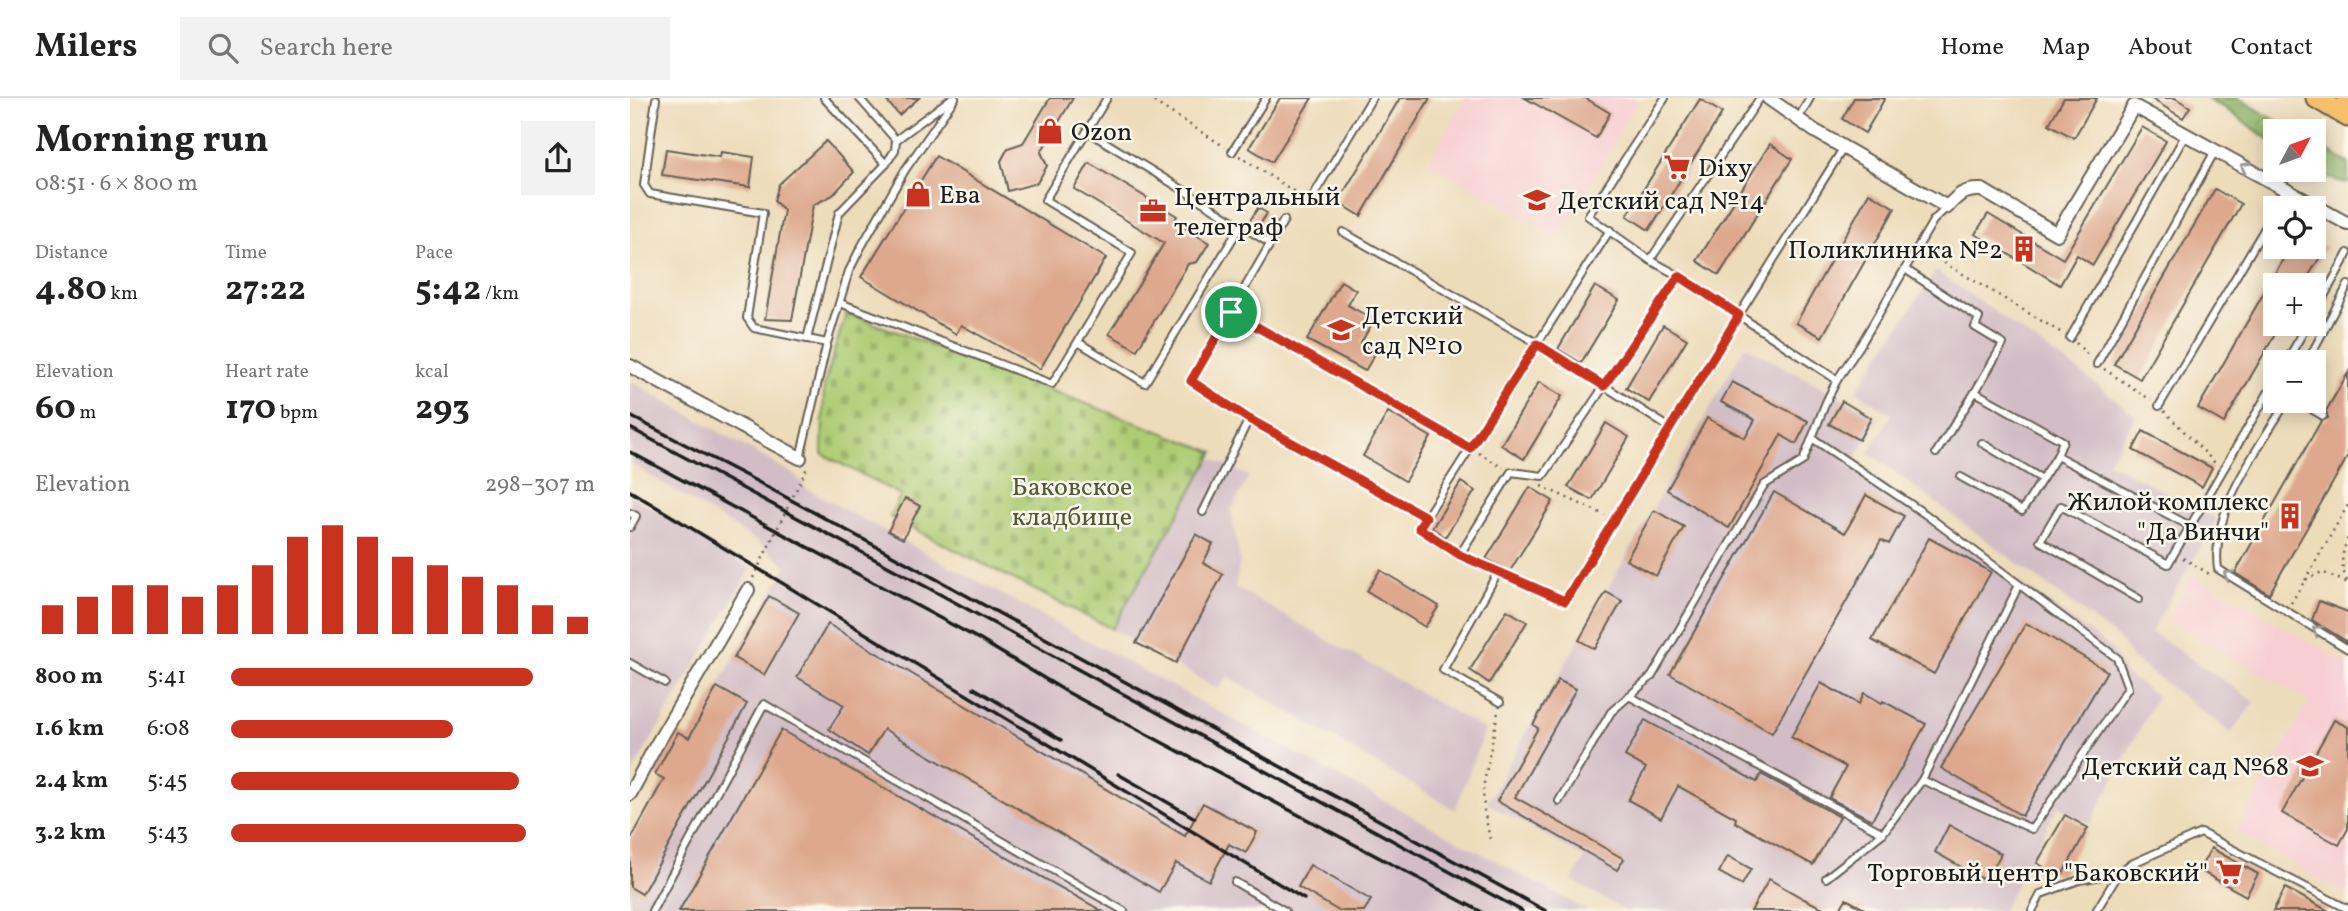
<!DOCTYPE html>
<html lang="en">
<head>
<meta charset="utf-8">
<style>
	:root { --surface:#fff; --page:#f2f2f2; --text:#222; --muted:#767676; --line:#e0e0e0; --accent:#c8321e }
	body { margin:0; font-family:Vollkorn,serif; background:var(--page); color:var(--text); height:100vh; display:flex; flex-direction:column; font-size:26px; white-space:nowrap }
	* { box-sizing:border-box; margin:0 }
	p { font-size:23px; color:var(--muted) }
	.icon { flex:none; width:38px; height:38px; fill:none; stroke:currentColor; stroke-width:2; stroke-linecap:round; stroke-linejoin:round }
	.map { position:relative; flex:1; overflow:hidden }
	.sheet { display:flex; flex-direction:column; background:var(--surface); width:630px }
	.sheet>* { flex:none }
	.needle { width:46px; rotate:49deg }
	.controls { position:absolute; left:1633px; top:21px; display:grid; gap:14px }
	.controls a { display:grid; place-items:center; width:63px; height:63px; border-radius:0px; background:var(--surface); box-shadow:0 4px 18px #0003; font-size:35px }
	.pin { position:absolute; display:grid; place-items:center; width:60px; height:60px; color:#fff; margin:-30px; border:4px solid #fff; border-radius:50%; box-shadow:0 2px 7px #0007 }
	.round { display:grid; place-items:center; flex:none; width:74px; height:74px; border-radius:0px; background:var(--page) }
	.overview { display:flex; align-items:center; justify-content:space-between; height:119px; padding:0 35px }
	h1 { font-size:38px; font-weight:700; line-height:52px }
	.metrics { display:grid; grid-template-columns:repeat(3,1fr); gap:10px; height:119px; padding:7px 35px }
	.metrics div { display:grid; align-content:center }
	.metrics b { font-size:35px; font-weight:700 }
	.metrics small { font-size:19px; font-weight:400 }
	.metrics p { font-size:19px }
	.chart { height:196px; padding:14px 35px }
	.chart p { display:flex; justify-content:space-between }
	.chart svg { width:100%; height:126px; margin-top:7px; stroke:var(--accent); stroke-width:6 }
	ul { padding:0 35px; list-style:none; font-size:23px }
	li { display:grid; grid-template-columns:112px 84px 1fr; align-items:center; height:52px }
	li i { height:18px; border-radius:9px; background:var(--accent) }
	header { display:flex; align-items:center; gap:42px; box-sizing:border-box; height:98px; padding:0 35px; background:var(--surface); border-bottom:2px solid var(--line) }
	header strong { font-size:33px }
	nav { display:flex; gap:38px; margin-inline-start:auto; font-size:24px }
	.search { width:490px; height:63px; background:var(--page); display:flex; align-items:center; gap:18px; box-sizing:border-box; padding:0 24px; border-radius:0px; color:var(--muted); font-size:26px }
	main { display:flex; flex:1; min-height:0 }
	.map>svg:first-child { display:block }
	.built { fill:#f7cfd2 }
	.industrial { fill:#d2bdc6 }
	.forest { fill:url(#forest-crowns); stroke:#536640; stroke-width:2 }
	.cemetery { fill:url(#cemetery-stones); stroke:#647448; stroke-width:2 }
	.building { fill:#dda88d }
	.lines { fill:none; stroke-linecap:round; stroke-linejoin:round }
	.service-casing { stroke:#655f53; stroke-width:10 }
	.minor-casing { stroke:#655f53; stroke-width:16 }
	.primary-casing { stroke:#655f53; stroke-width:23 }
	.path { stroke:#655f53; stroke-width:2.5; stroke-dasharray:2 5; stroke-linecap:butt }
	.service { stroke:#fff; stroke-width:6 }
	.minor { stroke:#fff; stroke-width:12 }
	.primary { stroke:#f7c06b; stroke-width:19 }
	.rail { stroke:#1c1c1c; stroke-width:3.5 }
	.oneway { stroke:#999 }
	.route-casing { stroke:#fff; stroke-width:14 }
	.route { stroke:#c8321e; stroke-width:9 }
	.labels { text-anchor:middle; stroke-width:5; stroke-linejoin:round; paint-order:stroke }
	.poi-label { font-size:26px; fill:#1c1c1c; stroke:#fbf7ec; text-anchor:start }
	.park-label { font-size:26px; fill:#4f5a3a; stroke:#fbf7ec }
</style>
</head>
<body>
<header>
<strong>Milers</strong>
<div class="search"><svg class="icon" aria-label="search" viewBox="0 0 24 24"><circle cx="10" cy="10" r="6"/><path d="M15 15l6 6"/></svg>Search here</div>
<nav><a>Home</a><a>Map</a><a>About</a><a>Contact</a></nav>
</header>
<main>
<section class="sheet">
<div class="overview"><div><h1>Morning run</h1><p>08:51 · 6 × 800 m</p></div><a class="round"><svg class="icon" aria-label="share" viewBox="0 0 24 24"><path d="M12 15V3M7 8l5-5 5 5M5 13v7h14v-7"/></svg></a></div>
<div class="metrics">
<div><p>Distance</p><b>4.80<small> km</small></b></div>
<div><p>Time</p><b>27:22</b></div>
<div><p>Pace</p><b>5:42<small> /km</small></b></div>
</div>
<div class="metrics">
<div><p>Elevation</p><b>60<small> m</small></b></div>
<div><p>Heart rate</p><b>170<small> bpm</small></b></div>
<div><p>kcal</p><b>293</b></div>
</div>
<div class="chart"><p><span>Elevation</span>298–307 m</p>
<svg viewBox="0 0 160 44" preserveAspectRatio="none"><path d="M5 44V34M15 44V31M25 44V27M35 44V27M45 44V31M55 44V27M65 44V20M75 44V10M85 44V6M95 44V10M105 44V17M115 44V20M125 44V24M135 44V27M145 44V34M155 44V38"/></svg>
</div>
<ul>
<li><b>800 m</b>5:41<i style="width:83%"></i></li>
<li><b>1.6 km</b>6:08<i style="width:61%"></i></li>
<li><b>2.4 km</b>5:45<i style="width:79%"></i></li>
<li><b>3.2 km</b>5:43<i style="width:81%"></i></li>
</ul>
</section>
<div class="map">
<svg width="1718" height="813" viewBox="0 0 1718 813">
	<defs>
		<pattern id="forest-crowns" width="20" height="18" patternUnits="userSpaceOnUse" patternTransform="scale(1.75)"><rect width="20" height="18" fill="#8ab065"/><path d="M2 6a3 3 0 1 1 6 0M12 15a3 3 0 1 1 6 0" fill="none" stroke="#708e52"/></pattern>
		<pattern id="cemetery-stones" width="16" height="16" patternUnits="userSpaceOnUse" patternTransform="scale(1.75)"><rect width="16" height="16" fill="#adcc73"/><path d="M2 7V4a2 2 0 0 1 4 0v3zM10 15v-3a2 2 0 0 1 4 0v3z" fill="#94af63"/></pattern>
	</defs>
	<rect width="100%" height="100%" fill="#fbf7ec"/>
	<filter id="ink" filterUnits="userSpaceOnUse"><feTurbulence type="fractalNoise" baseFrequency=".0143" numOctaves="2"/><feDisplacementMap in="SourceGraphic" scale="14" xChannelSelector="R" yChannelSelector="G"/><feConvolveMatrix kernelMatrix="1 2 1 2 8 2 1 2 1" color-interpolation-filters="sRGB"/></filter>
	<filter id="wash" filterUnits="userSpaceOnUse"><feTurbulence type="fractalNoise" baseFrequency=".00686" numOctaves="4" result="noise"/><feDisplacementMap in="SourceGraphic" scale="28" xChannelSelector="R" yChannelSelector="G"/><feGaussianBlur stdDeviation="1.57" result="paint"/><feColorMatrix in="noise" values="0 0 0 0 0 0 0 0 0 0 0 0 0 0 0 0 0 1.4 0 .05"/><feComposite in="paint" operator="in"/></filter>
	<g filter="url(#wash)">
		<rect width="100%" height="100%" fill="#eddcba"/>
		<!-- built -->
		<g class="built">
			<path d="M835 0H1009L929 140 798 65Z"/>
			<path d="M1562 477 1718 566V797L1606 733 1679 603 1537 522Z"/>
		</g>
		<!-- industrial -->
		<g class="industrial">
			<path d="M1306 173 1457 279 1506 318 1478 364 1587 421 1521 534 1625 604 1601 635 1503 561 1489 541 1239 355 1262 316 1226 293Z"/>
			<path d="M1115 248 1248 319 1223 364 1481 550 1495 576 1527 598 1460 726 1428 708 1372 813H995L942 782 955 760 857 705Z"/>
			<path d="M0 283 165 377 177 391 958 813H0V742L157 468 128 444 0 365Z"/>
			<path d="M581 360 619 378 601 413 610 463 605 489 855 632 825 712 598 578 588 591 482 531Z"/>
			<path d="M0 397 120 470 119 474 0 678Z"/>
		</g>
		<!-- forest -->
		<g class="forest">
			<path d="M1578 0H1608L1664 33H1645V42L1638 41 1593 9 1581 4Z"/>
			<path d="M1684 45 1718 65V85C1688 78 1683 78 1684 45Z"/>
		</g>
		<!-- cemetery -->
		<path class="cemetery" d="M216 215 584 354 482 531 260 419 271 397 192 356 194 287Z"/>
		<g id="blocks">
			<!-- building -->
			<g class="building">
				<path d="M254 0H289L269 17Z"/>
				<path d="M420 0H443L411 54 417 68 407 85 378 93 371 63 378 50 393 45Z"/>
				<path d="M650 0H682L642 64 619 50Z"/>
				<path d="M770 0H800L731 118 708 104Z"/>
				<path d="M895 0H955L980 15 966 40Z"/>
				<path d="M1224 0H1255L1235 35 1212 21Z"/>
				<path d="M1434 0H1467L1444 40 1419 26Z"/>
				<path d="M1520 0H1545L1560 9 1553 20Z"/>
				<path d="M1070 1 1092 15 1019 132 997 118Z"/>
				<path d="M1512 29 1536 43 1463 167 1447 157 1430 187 1345 136 1358 116 1433 161Z"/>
				<path d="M196 43 224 74 203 97 183 107 162 222 135 221 154 112 144 103 149 86Z"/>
				<path d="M1140 46 1162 61 1089 177 1067 163Z"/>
				<path d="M36 51 90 59 91 54 124 59 120 89 32 77Z"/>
				<path d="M306 58 476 160 410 271 331 227 326 236 231 179Z"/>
				<path d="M459 65 547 118 544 123 579 145 567 164 558 166 507 252 479 236 534 145 444 91Z"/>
				<path d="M1585 91 1611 106 1510 281 1484 266Z"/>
				<path d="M1239 95 1265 110 1192 239 1166 225Z"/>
				<path d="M628 110 637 115 628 130 619 124Z"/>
				<path d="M1684 143 1696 149 1673 187H1645V226H1651L1594 325 1568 310 1660 149H1684Z"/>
				<path d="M711 183 726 192 718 207 744 222 731 245 746 254 735 273 677 242Z"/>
				<path d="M965 188 989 202 951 265 928 251Z"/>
				<path d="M1033 227 1057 241 1019 304 996 290Z"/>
				<path d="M1718 275V358L1639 496 1605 475 1691 323 1698 320 1696 313Z"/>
				<path d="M909 284 932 298 894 361 871 347Z"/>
				<path d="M1102 284 1178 323 1166 346 1151 337 1099 430 1037 392 1077 320 1115 340 1125 322 1091 304Z"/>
				<path d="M1212 303 1241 320 1229 342 1199 326Z"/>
				<path d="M758 314 801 339 775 383 733 358Z"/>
				<path d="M976 325 999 339 962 402 938 389Z"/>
				<path d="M1513 333 1582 370 1572 389 1503 352Z"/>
				<path d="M831 384 845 393 815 439 802 430Z"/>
				<path d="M900 389 923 403 880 473 856 461Z"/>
				<path d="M1144 394 1215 435 1236 397 1274 418 1259 446 1251 442 1142 635 1040 576Z"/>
				<path d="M275 400 290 408 273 441 258 433Z"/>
				<path d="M1024 412 1054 429 1026 478 996 462Z"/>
				<path d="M566 436 583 446 573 465 593 476 546 565 506 545Z"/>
				<path d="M1299 440 1361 474 1304 576 1242 542Z"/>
				<path d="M750 472 809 508 795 529 737 493Z"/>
				<path d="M976 494 992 503 965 551 949 542Z"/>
				<path d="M139 498 169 515 134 577 104 560Z"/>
				<path d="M1689 503 1718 514V544L1682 522Z"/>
				<path d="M877 512 897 524 859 585 840 572Z"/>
				<path d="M1396 525 1477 573 1392 718 1311 670Z"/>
				<path d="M198 526 555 738 573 705 627 734 616 755 599 746 579 783 546 765 529 794 254 631 238 657 199 631 214 607 167 579Z"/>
				<path d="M928 582 946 591 885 699 994 761 987 772 867 703 908 630 903 627Z"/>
				<path d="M1191 585 1229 606 1234 595 1252 605 1253 603 1296 626 1242 722 1199 700 1216 669 1161 639Z"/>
				<path d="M87 589 117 606 12 796 0 789V743L34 681 25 676 48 634 59 640Z"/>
				<path d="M1015 622 1127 684 1131 676 1210 719 1183 767 1105 724 1106 720 1048 688 1031 720 998 702 1016 670 995 658Z"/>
				<path d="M1704 622 1718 629V731L1709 747 1652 715Z"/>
				<path d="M151 632 472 813H49Z"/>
				<path d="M1435 717 1458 730 1431 779 1407 765Z"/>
				<path d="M1319 727 1371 756 1356 783 1305 754Z"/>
				<path d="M1581 750 1628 776 1616 798 1569 772Z"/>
				<path d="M1098 758 1121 771 1112 787 1089 774Z"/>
				<path d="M680 767 741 802 734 813H709L668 789Z"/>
				<path d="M1139 781 1174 801 1199 813H1121Z"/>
				<path d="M1655 790 1699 813H1643Z"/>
				<path d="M1216 801 1238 813H1209Z"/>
			</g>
		</g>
	</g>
	<g filter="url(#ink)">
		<use href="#blocks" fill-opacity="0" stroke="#655f53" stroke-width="2"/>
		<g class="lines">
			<!-- service casing -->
			<g class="service-casing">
				<g id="service">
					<path d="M194 0 256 66"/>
					<path d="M229 0 266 42"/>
					<path d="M1035 0 958 118 1020 162 1049 178 1207 282"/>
					<path d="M26 1 14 87 20 96 133 115 117 220 124 230 197 245"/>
					<path d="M1168 21 1180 0"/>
					<path d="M457 33 477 0"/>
					<path d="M602 54 636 0"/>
					<path d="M680 103 742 0"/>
					<path d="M1646 110 1657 92"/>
					<path d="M654 122 561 283 619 321 796 419"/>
					<path d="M980 132 789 430 829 458 881 374 913 378 1049 178"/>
					<path d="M713 134 907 245 1040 330"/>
					<path d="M1020 162 1130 0"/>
					<path d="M1275 171 1349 220 1345 229 1373 246 1345 294"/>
					<path d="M210 205 422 286 502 155 415 102 457 33 641 146"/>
					<path d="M601 214 840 350"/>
					<path d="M1684 216 1718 155"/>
					<path d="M1440 240 1556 36"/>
					<path d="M177 241 209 115 256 66 265 52 266 42 322 0"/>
					<path d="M448 244 515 285 611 127"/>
					<path d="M1656 264 1678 226"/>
					<path d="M1677 264 1718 187"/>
					<path d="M1467 266 1585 53"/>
					<path d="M1657 303C1628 352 1580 412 1588 471L1718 551"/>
					<path d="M1668 303 1693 318"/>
					<path d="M1529 308 1645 113"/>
					<path d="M1182 340 1295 416 1487 560 1498 590 1402 731 1292 682 1389 487"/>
					<path d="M1352 345 1412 381"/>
					<path d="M1306 355 1345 294 1433 343 1427 358"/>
					<path d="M170 360 197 245 219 173 230 151 275 72 325 0"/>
					<path d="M1331 379 1392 413 1427 358 1560 428"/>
					<path d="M573 414 619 321"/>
					<path d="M0 415 6 418 0 429"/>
					<path d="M829 458 935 503 1109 217 1214 49"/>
					<path d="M868 474 813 572 870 604"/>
					<path d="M1509 501 1410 443 1431 408 1538 466 1645 283"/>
					<path d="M0 565 35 585"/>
					<path d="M999 598 1253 735"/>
					<path d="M929 703 981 614 1022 578 1134 387 1173 363 1196 304 1207 282 1231 246 1303 123 1317 109"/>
					<path d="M1196 780 1253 735 1292 682"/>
					<path d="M605 784 655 813"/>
					<path d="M22 813 134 606 494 813"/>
					<path d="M1402 813 1411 796 1449 782 1489 775"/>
					<path d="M1466 813 1489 775 1499 767 1571 735 1718 811"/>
				</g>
			</g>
			<!-- minor casing -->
			<g class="minor-casing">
				<g id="minor">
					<path d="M1138 0 1185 33 1317 109C1328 97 1334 91 1352 92L1427 136 1504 8 1718 126"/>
					<path d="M0 268 170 360"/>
					<path d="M0 696 24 651 118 492"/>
				</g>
			</g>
			<!-- primary casing -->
			<g class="primary-casing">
				<g id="primary">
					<path d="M1686 0 1718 19"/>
					<path d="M1717 0 1718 1"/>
				</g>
			</g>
			<!-- path -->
			<g class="path">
				<path d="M518 0 595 49"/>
				<path d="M609 58 671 98"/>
				<path d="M1296 154 1432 235"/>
				<path d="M1446 245 1461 260"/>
				<path d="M1474 271 1521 302"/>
				<path d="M1534 313 1586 366"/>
				<path d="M849 355 873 370"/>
				<path d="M911 388 975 417"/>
				<path d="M1553 460 1581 477"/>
				<path d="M123 480 177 370"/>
				<path d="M1675 482 1718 407"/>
				<path d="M1717 483C1710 466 1711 457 1718 440"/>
				<path d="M1661 505 1675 482 1692 474 1718 485"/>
				<path d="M860 741 854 712 853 690 868 614"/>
			</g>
			<!-- service -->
			<use href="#service" class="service"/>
			<!-- minor -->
			<use href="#minor" class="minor"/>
			<!-- primary -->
			<use href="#primary" class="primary"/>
			<!-- rail -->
			<g class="rail">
				<path d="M0 318 128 384 916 813"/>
				<path d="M0 330 304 493 892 813"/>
				<path d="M0 354 347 540 437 594 850 813"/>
				<path d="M0 393 674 801"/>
				<path d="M344 590 431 642"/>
				<path d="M488 676 565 720"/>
			</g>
		</g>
		<!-- one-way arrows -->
		<defs><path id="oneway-chevron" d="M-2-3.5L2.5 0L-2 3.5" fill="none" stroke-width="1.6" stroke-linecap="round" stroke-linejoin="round" transform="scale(1.75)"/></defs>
		<g class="oneway">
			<use href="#oneway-chevron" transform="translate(1615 69) rotate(-151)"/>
			<use href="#oneway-chevron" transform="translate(1598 477) rotate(-148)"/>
			<use href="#oneway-chevron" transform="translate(1687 532) rotate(-148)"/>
		</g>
	</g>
	<g class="lines" filter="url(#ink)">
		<!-- route casing -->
		<g class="route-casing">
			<path id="route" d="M1049 178 1109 217 935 503 830 457 789 430 796 419 619 321 561 283 601 214 840 350 907 246 974 288Z"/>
		</g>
		<!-- route -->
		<use href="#route" class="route"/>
	</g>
	<!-- icons -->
	<defs>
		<g id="shop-bare" transform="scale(2.1)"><path d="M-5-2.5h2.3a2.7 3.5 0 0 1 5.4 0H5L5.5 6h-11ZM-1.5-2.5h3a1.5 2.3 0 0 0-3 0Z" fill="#c8321e" stroke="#fbf7ec" stroke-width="2.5" paint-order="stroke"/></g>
		<g id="supermarket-bare" transform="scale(2.1)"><path d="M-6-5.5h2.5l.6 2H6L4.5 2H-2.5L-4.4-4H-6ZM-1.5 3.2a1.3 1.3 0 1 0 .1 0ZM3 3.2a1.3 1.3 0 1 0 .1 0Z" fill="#c8321e" stroke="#fbf7ec" stroke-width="2.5" paint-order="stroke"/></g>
		<g id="school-bare" transform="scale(2.1)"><path d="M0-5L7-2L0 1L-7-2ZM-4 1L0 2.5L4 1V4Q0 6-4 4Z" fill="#c8321e" stroke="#fbf7ec" stroke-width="2.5" paint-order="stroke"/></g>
		<g id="office-bare" transform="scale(2.1)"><path d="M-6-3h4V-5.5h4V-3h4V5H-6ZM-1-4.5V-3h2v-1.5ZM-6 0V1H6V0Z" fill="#c8321e" stroke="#fbf7ec" stroke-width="2.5" paint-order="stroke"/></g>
		<g id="building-bare" transform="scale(2.1)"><path d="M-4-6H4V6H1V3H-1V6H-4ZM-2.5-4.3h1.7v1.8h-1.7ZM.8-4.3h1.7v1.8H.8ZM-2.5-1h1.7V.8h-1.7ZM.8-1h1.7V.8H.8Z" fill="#c8321e" stroke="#fbf7ec" stroke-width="2.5" paint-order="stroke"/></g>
	</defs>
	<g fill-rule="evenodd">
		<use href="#shop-bare" x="420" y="33"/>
		<use href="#supermarket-bare" x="1047" y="69"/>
		<use href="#shop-bare" x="288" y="96"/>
		<use href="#school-bare" x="907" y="102"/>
		<use href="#office-bare" x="523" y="113"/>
		<use href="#building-bare" x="1394" y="151"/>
		<use href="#school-bare" x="711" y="232"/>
		<use href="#building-bare" x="1660" y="418"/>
		<use href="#school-bare" x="1680" y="668"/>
		<use href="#supermarket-bare" x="1599" y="774"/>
	</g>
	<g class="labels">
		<!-- poi labels -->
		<g class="poi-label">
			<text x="441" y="42">Ozon</text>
			<text x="1068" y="78">Dixy</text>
			<text x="309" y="105">Ева</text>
			<text x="544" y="107">Центральный<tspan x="544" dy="30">телеграф</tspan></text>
			<text x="928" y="111">Детский сад №14</text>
			<text x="1373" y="160" text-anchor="end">Поликлиника №2</text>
			<text x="732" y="226">Детский<tspan x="732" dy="30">сад №10</tspan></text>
			<text x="1639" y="412" text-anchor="end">Жилой комплекс<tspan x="1639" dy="30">"Да Винчи"</tspan></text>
			<text x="1659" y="677" text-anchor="end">Детский сад №68</text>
			<text x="1578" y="783" text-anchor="end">Торговый центр "Баковский"</text>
		</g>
		<!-- park labels -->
		<g class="park-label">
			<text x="442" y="397">Баковское<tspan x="442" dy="30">кладбище</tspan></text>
		</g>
	</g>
</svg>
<div class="controls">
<a><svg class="needle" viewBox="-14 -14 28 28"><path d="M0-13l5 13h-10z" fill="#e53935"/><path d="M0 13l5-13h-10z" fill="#767676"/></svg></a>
<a><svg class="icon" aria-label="locate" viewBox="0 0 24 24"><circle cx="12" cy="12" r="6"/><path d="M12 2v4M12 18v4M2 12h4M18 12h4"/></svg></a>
<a>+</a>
<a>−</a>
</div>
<div class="pin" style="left:601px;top:214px;background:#1e9e55"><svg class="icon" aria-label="arrive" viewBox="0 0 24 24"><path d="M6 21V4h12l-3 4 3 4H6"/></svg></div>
</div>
</main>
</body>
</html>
